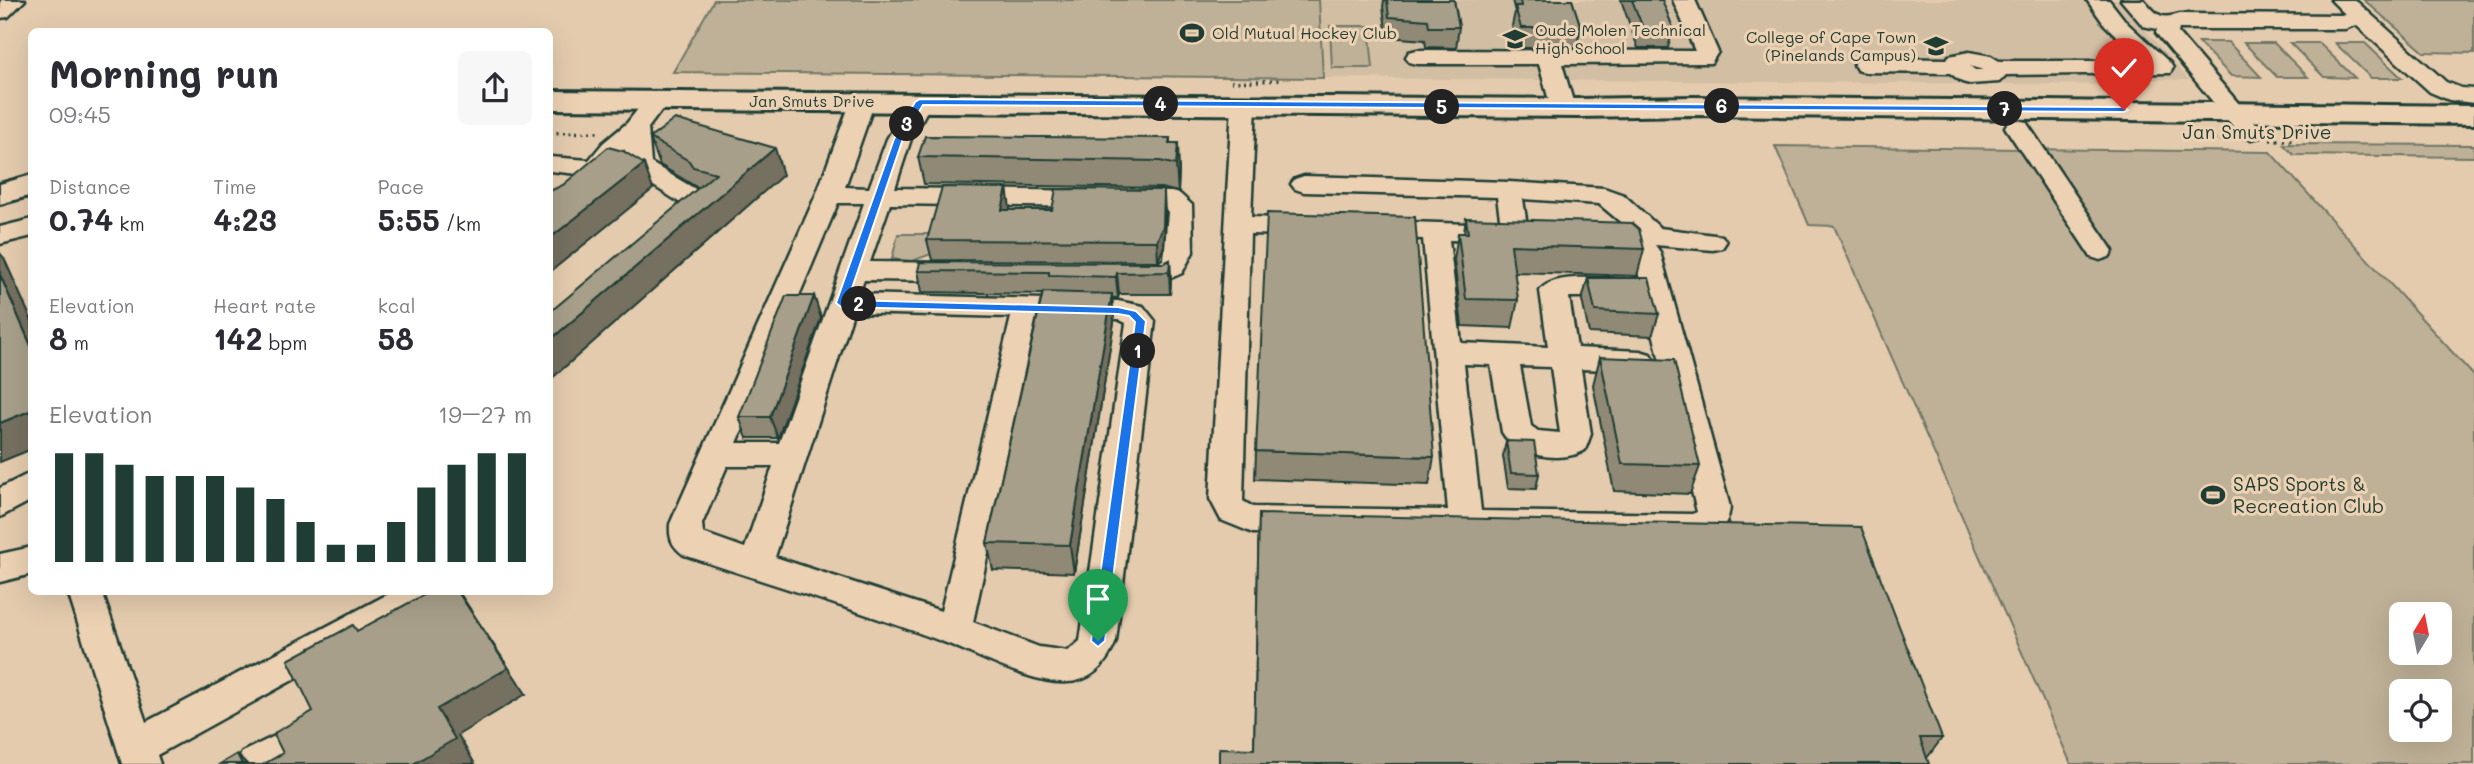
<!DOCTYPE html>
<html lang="en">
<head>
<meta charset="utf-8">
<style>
	:root { --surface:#fff; --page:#f7f7f7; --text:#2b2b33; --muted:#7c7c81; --accent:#1f3d34 }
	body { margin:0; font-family:Mali,sans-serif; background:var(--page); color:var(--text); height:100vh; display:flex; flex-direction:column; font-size:26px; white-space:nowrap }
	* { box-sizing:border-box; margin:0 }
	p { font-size:23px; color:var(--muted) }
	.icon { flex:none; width:38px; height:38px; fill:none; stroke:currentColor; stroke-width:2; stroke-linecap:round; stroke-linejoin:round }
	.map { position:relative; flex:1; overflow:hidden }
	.sheet { position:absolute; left:28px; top:28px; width:525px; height:567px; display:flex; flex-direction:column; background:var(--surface); border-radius:10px; box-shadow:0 7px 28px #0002 }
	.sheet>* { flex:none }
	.needle { width:46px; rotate:10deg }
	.buttons { position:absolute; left:2389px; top:602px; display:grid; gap:14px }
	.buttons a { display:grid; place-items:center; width:63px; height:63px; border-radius:10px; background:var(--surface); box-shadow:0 7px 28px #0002; font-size:35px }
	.pin { position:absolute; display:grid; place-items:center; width:60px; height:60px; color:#fff; margin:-72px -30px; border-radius:50% 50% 50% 0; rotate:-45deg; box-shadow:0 0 7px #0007 }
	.pin .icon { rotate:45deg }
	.km { position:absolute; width:35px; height:35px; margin:-18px; border-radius:50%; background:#222; color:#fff; font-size:19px; line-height:35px; text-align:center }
	.round { display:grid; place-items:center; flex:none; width:74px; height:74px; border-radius:10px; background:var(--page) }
	.headline { display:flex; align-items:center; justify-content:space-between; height:119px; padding:0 21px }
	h1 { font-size:38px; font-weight:700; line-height:52px }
	.stats { display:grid; grid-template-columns:repeat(3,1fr); gap:10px; height:119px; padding:7px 21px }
	.stats div { display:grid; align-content:center }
	.stats b { font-size:30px; font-weight:700 }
	.stats small { font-size:19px; font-weight:400 }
	.stats p { font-size:19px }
	.chart { height:196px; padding:14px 21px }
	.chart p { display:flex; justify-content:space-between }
	.chart svg { width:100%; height:126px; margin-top:7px; stroke:var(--accent); stroke-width:6 }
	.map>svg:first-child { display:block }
	.built { fill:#d2bea3 }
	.green { fill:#bfb197; stroke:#6f7766; stroke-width:2; fill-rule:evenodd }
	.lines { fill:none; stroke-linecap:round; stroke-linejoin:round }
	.minor-casing { stroke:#1f3d34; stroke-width:5 }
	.major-casing { stroke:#1f3d34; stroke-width:6 }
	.path { stroke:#1f3d34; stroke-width:3.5; stroke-dasharray:2 4.5; stroke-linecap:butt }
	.minor { fill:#ecd1b3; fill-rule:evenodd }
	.major { fill:#ecd1b3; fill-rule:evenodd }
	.wall { fill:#908976; stroke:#1f3d34; stroke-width:2 }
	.shaded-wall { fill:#756f60; stroke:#1f3d34; stroke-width:2 }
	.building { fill:#a79f89; stroke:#1f3d34; stroke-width:2 }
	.route { fill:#1a73e8; stroke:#fff; stroke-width:2 }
	.labels { text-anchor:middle; stroke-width:6; stroke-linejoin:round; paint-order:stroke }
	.far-poi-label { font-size:16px; fill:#1f3d34; stroke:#ecd1b3; text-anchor:start }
	.far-street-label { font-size:16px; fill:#1f3d34; stroke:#ecd1b3 }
	.street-label { font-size:19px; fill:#1f3d34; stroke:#ecd1b3 }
	.poi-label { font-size:19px; fill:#1f3d34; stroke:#ecd1b3; text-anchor:start }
</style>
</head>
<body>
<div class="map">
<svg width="2474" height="764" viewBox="0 0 2474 764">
	<rect width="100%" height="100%" fill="#e4cbae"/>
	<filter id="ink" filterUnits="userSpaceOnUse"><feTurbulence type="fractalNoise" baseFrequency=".0143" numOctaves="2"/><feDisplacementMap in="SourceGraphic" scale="14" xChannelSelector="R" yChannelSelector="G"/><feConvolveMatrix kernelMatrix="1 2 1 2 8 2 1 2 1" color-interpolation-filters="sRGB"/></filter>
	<g filter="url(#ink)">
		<!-- built -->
		<path class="built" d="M1319 0H2119L2189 80 2139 79 2132 85 1323 78Z"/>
		<!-- green -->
		<g class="green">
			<path d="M714 0H1319L1323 78 673 72Z"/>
			<path d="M2364 0H2474V53L2424 52Z"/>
			<path d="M1330 26H1369L1373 68H1332Z"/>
			<path d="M2198 42H2228L2261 77 2231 76Z"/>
			<path d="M2244 43H2274L2308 77H2277Z"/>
			<path d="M2290 43H2319L2355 78 2324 77Z"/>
			<path d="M2335 43H2365L2402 78H2371Z"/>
			<path d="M2283 144 2474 145V157L2294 155Z"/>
			<path d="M1775 146 2270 152 2474 376V764H2071L1834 226 1809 225ZM2401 614H2440V653H2401ZM2401 691H2440V730H2401Z"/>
			<path d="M898 234H939L934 253 912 261 892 259Z"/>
		</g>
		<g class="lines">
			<!-- minor casing -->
			<g class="minor-casing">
				<g id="minor">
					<path d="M25 0 8 17 0 18 1 0Z"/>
					<path d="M1673 0H1695L1718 52 1711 63 1562 64 1575 108 1571 113H1555L1551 108 1539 64H1417L1409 62 1406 57 1409 52 1417 50 1695 51Z"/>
					<path d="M2087 0H2109L2127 23 2170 63 2173 68 2170 73 2006 75 1999 82 1970 84 1962 82 1950 73 1865 72 1857 70 1854 65 1857 60 1865 58 1947 59 1949 56 1969 52 1991 56 1999 61H2142L2104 24ZM1970 66 1983 70H1975Z"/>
					<path d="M2121 0H2144C2158 15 2159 20 2180 14L2341 15 2345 14 2331 0H2355L2446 82 2461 88 2474 89V103L2449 100 2430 92 2356 25 2345 29H2179L2178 33 2185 41 2263 132 2260 137 2251 139 2242 137 2156 33 2157 29 2143 26Z"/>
					<path d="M657 93 665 95 669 100 648 128 651 163 697 190 701 196 697 202 688 204 679 202 630 171 627 166 625 149 604 173 595 176 550 171V157L589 160 603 143 627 123 649 95Z"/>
					<path d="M863 94 871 96 875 101 845 187 869 188 887 139 912 97H928L932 102 911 139 895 188 1171 192 1180 194 1192 205 1193 252 1182 273C1164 282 1143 285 1123 280L1119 274 1123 268 1157 264 1164 259 1168 212 1165 208 890 204 870 262 957 263 967 266 971 272 967 278 957 281 864 280 859 294 1118 301 1143 306 1155 321 1116 641C1107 664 1093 681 1067 682 1033 685 974 653 941 641 856 609 770 584 684 555 672 546 669 539 670 524L816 195 851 101 855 96ZM838 203H864L779 443H737ZM853 313 1011 317 941 611 775 557ZM1039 317 1118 319 1126 323 1080 641 1068 651 1039 647 973 622ZM727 466H773L745 548 703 533 702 524Z"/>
					<path d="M1244 98 1252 100 1256 105 1251 217 1501 225 1497 197 1304 192 1295 189 1291 184 1295 179 1304 176 1509 182 1604 188 1624 195 1660 228 1722 236 1726 242 1722 248 1713 250 1655 245 1660 252 1730 507C1728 531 1713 535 1692 540L1253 533 1221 520 1210 499 1232 105 1236 100ZM1523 199 1599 204 1630 230 1527 226ZM1250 234 1423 239 1448 510 1253 507 1243 501ZM1449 240 1621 245 1634 255 1697 512 1692 514 1481 511 1464 364 1491 365 1502 432C1515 456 1562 464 1585 450L1591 434 1581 369 1640 371 1650 368 1655 361 1650 354 1640 351 1577 348 1569 297H1624L1634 294 1638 288 1634 282 1624 279C1603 279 1552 272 1540 291L1548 347 1461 343ZM1520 366 1551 367 1560 433 1538 431 1531 426Z"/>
					<path d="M2017 120 2026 122 2109 245 2113 251 2109 257 2100 260 2091 257 2005 127 2008 122Z"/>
					<path d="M32 219V236L0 244V227Z"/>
					<path d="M32 472V500L0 517V488Z"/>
					<path d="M32 547V574L0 582V554Z"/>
					<path d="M68 592H102L146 722 392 592H439L434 602 157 755 160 764H122Z"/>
					<path d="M283 732 296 737 302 749 296 761 291 764H237L242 752Z"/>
				</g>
			</g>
			<!-- major casing -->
			<g class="major-casing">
				<g id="major">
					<path d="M550 91 1578 99 1692 97 2474 106V124L1692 115 1578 117 550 109Z"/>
					<path d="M32 175V195L0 204V184Z"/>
				</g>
			</g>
			<!-- path -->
			<g class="path">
				<path d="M1231 82 1283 80"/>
				<path d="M550 133 598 132"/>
				<path d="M2214 140H2230"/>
				<path d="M2270 140H2294"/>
			</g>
			<!-- minor -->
			<use href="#minor" class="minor"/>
			<!-- major -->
			<use href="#major" class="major"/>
		</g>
		<!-- wall -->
		<g class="wall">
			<path d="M1384 0H1454L1459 27 1456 48 1426 47 1425 40 1387 37 1383 7Z"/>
			<path d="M1512 0H1572L1581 28 1576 48H1518L1512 26 1515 12Z"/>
			<path d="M1621 0H1662L1673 28 1668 48H1638Z"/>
			<path d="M650 138 783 175 698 188 660 165Z"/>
			<path d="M1170 138V143L1179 169 1178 192 1161 188 924 184 918 157Z"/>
			<path d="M1007 188 1009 210 1165 213 1164 246 1158 261 932 260 927 240Z"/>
			<path d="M1466 218 1644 249 1637 276 1514 272 1518 300 1512 328 1462 326 1454 260 1458 233H1464Z"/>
			<path d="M1170 260 1171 282 1170 294H1119L1118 298H1112L1114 322 1074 573 993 570 987 543 1042 294 922 292 918 271 1164 263Z"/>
			<path d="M1588 278 1659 314 1652 336 1589 333 1582 300Z"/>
			<path d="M814 296 821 318 778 438H747L739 417Z"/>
			<path d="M1600 357 1700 466 1690 494 1614 491 1593 385Z"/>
			<path d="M1506 441 1539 474 1536 489 1508 488 1503 456Z"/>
			<path d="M1256 451 1434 457 1429 485 1255 479Z"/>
			<path d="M1259 514 1942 738 1927 758 1254 749Z"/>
		</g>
		<!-- shaded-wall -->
		<g class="shaded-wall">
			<path d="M1178 143 1179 169 1178 192 1176 165Z"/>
			<path d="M775 148 783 175 550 380V340Z"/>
			<path d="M644 164 653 189 550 272V238Z"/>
			<path d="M1007 188 1010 208 1005 230 1002 210Z"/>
			<path d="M1164 193 1165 213 1164 246 1158 261 1157 241Z"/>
			<path d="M0 253 4 258 32 321V348L0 275Z"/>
			<path d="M1170 260 1171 282 1170 294 1169 272Z"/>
			<path d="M1117 273 1119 294 1118 298 1116 277Z"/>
			<path d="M1112 294 1114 322 1074 573 1070 545Z"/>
			<path d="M814 296 821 318 778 438 770 417Z"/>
			<path d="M32 410V449L0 462V423Z"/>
			<path d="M459 592 526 694 458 735 475 764H413L437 709Z"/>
			<path d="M237 754 247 764H242Z"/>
		</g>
		<!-- building -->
		<g class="building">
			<path d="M1387 0H1454L1459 27H1429L1428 20 1389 17Z"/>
			<path d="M1520 0H1572L1581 28H1521L1515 6H1521Z"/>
			<path d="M1632 0H1662L1673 28H1643Z"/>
			<path d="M675 119 775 148 550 340V312L716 173 693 167 689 161 650 138Z"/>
			<path d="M925 136 1170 138 1169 143H1178L1176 165 1160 161 918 157Z"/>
			<path d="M608 147 623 151 644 164 550 238V191L563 185Z"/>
			<path d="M942 187 1007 188 1002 210H1052L1056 189 1162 190 1164 193 1163 226 1157 241 927 240Z"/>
			<path d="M1267 213 1415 217 1434 457 1256 451Z"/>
			<path d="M1466 218 1632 223 1639 229 1644 249 1511 245 1518 300 1466 299 1458 233H1468Z"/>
			<path d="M1170 260 1169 272 1117 273 1116 277 1049 275V272L918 271 920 262 1164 263Z"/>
			<path d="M0 275 32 348V410L0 423Z"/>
			<path d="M1588 278H1649L1659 314 1595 311Z"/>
			<path d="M1043 292 1112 294 1070 545 987 543Z"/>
			<path d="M786 296H814L770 417H739Z"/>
			<path d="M1600 357 1674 360 1700 466 1622 464Z"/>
			<path d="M1506 441 1534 442 1539 474 1511 473Z"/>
			<path d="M1259 514 1861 527 1942 738H1920L1929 764H1219V748L1254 749Z"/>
			<path d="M429 592H458L508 668 437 709 455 739 413 764H264L283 753 274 735 276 732 313 711 288 660 353 625 357 631Z"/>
			<path d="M237 754 242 764H220Z"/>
		</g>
	</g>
	<!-- route -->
	<path class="route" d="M920 99 2124 107 2128 110 2124 112 923 105 903 139 848 300 1118 307 1136 311 1146 321 1105 641 1098 647 1091 641 1135 322 1129 316 1118 314 841 307 836 303 894 139 915 102Z"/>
	<!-- icons -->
	<defs>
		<g id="stadium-bare" transform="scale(1.89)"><path d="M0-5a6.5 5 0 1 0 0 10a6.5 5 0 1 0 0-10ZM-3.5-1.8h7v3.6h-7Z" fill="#1f3d34" stroke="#ecd1b3" stroke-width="2.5" paint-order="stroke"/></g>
		<g id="school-bare" transform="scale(1.89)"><path d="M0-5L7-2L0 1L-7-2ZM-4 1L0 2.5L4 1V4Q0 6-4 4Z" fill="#1f3d34" stroke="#ecd1b3" stroke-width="2.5" paint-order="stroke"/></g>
		<g id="university-bare" transform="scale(1.89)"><path d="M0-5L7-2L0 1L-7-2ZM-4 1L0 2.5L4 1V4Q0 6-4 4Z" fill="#1f3d34" stroke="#ecd1b3" stroke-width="2.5" paint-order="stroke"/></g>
	</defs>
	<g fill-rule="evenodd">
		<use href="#stadium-bare" x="1192" y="33"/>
		<use href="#school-bare" x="1515" y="39"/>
		<use href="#university-bare" x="1936" y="46"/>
		<use href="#stadium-bare" x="2213" y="495"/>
	</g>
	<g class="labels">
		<!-- far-poi labels -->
		<g class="far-poi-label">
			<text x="1535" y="36">Oude Molen Technical<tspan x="1535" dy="18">High School</tspan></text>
			<text x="1212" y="39">Old Mutual Hockey Club</text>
			<text x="1916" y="43" text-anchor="end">College of Cape Town<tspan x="1916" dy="18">(Pinelands Campus)</tspan></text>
		</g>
		<!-- far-street labels -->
		<g class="far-street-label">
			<text x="812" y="107">Jan Smuts Drive</text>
		</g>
		<!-- street labels -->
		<g class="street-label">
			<text x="2257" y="139">Jan Smuts Drive</text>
		</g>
		<!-- poi labels -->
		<g class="poi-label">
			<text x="2233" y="491">SAPS Sports &amp;<tspan x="2233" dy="22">Recreation Club</tspan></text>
		</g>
	</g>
</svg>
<div class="buttons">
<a><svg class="needle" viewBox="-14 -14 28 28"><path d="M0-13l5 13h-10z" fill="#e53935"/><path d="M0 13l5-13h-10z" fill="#7c7c81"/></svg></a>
<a><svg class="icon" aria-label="locate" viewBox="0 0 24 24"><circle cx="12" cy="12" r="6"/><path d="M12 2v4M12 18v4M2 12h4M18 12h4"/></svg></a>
</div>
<div class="pin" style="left:1098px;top:641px;background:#1e9e55"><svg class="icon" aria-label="arrive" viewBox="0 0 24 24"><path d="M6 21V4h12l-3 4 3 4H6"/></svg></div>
<div class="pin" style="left:2124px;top:110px;background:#d93025"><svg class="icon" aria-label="check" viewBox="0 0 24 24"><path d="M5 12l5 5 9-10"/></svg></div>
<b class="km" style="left:1138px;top:351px">1</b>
<b class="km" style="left:859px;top:304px">2</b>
<b class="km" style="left:907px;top:124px">3</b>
<b class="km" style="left:1161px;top:104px">4</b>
<b class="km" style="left:1442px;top:107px">5</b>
<b class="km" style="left:1722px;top:106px">6</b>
<b class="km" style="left:2005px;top:109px">7</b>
<section class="sheet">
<div class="headline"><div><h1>Morning run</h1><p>09:45</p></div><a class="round"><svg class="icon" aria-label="share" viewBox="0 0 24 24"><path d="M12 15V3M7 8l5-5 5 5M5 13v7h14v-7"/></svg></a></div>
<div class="stats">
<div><p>Distance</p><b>0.74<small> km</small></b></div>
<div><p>Time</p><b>4:23</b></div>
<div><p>Pace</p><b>5:55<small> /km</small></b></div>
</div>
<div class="stats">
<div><p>Elevation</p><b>8<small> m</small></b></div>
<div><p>Heart rate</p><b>142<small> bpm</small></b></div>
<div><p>kcal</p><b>58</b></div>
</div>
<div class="chart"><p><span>Elevation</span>19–27 m</p>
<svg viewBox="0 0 160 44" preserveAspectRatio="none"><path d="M5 44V6M15 44V6M25 44V10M35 44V14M45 44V14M55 44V14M65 44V18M75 44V22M85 44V30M95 44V38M105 44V38M115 44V30M125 44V18M135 44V10M145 44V6M155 44V6"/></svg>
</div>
</section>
</div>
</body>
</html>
